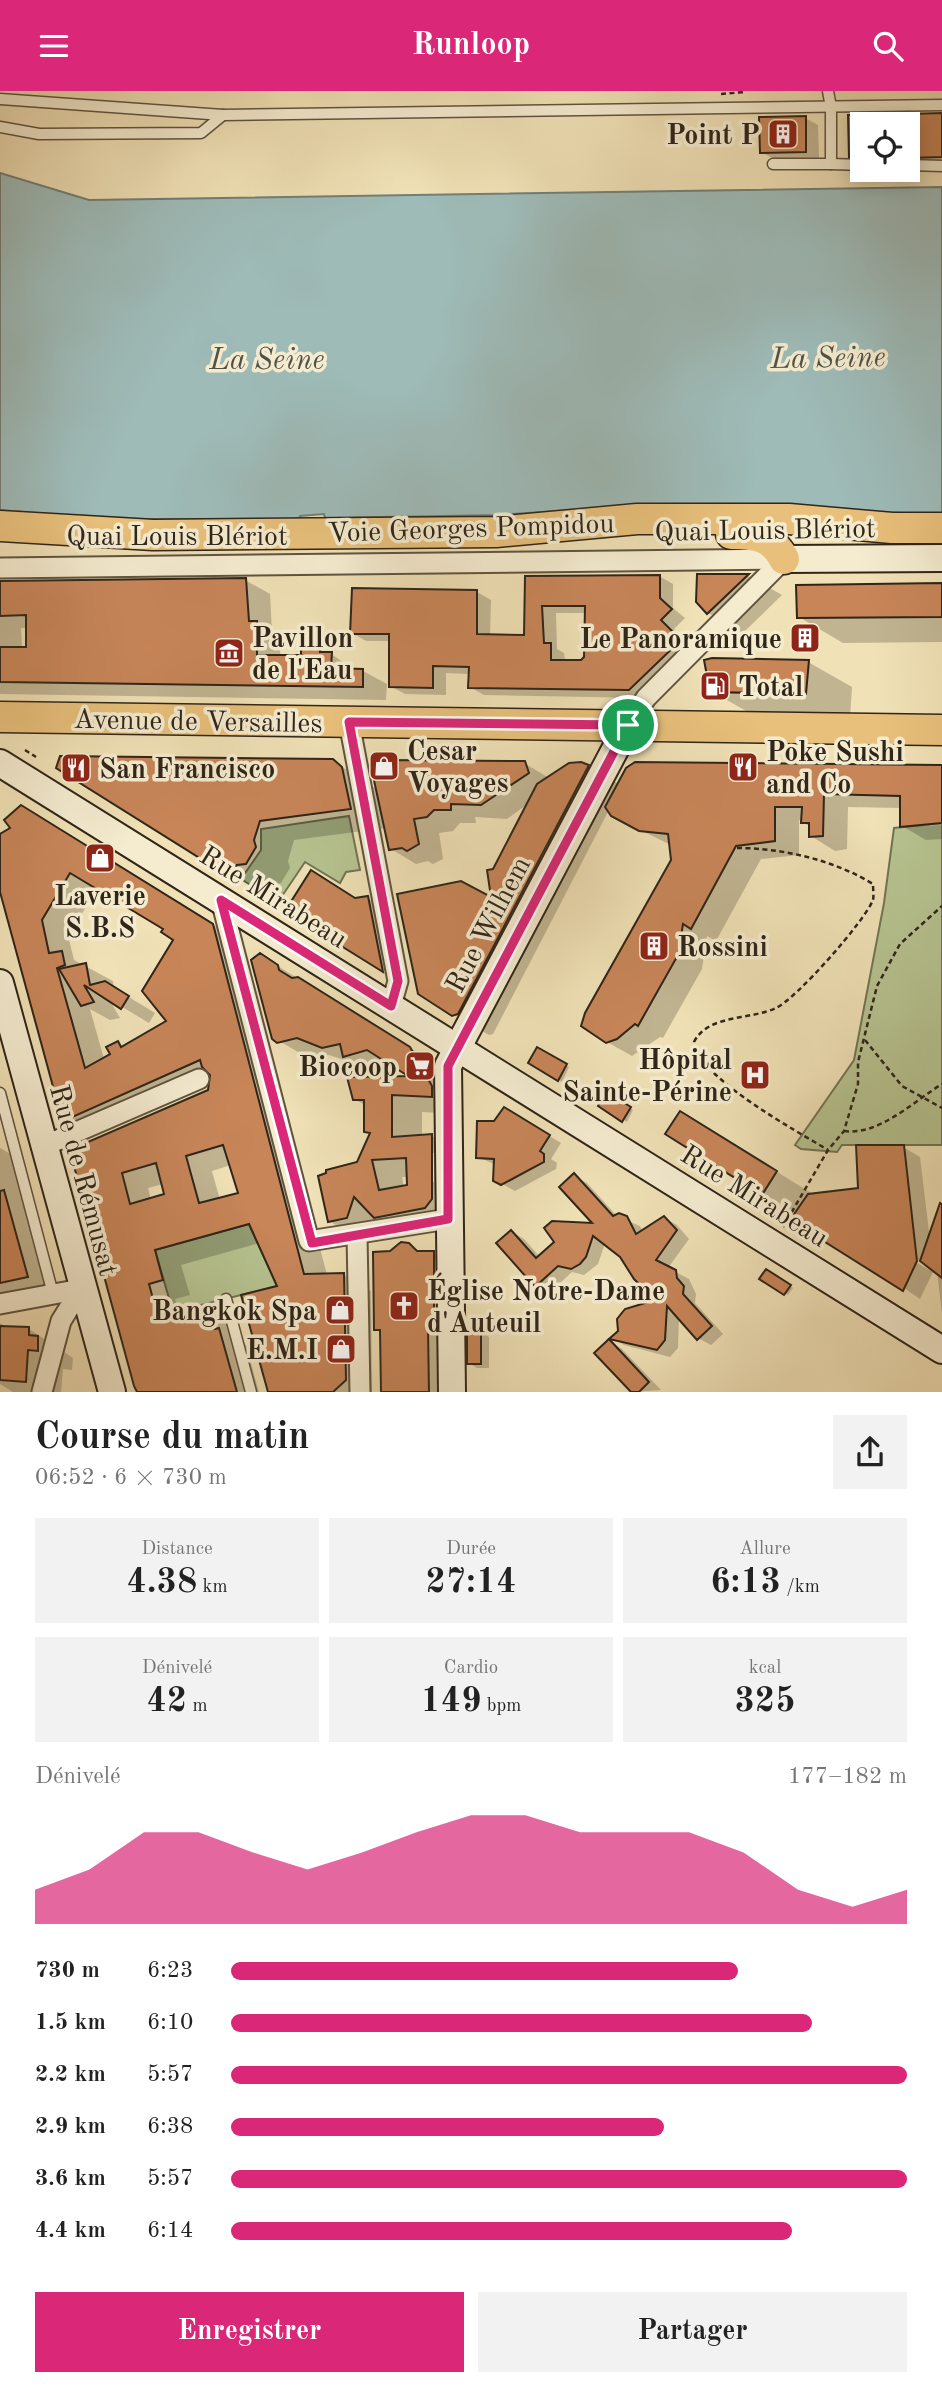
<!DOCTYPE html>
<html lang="fr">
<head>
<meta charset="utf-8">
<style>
	:root { --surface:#fff; --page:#f2f2f2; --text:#222; --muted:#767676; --accent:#db2777 }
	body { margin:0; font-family:"Old Standard TT",serif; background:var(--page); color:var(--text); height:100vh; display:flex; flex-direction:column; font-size:26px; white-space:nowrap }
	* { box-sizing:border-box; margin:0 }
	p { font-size:23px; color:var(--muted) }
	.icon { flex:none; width:38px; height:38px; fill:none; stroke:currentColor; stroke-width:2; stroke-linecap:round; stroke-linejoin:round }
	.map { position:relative; height:1301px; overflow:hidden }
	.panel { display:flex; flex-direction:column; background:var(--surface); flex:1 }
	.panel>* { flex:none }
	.fabs { position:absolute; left:850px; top:21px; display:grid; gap:14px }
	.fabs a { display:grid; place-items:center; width:70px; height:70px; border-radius:0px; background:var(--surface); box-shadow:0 4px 18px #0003; font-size:35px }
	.pin { position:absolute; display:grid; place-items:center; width:60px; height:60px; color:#fff; margin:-30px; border:4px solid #fff; border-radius:50%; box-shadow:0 2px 7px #0007 }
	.round { display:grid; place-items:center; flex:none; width:74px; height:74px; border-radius:0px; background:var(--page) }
	.headline { display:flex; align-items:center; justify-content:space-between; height:119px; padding:0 35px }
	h1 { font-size:38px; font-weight:600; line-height:52px }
	.metrics { display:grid; grid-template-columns:repeat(3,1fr); gap:10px; height:119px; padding:7px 35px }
	.metrics div { display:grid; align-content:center; border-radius:0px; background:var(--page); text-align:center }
	.metrics b { font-size:35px; font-weight:600 }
	.metrics small { font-size:19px; font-weight:400 }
	.metrics p { font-size:19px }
	.chart { height:196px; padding:14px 35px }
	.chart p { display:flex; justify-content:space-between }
	.chart svg { width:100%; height:126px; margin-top:7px; fill:var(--accent); opacity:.7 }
	.cta { display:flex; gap:14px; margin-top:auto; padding:14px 35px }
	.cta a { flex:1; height:80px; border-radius:0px; background:var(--accent); color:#fff; font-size:28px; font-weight:600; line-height:80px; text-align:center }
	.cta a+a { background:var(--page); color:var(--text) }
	ul { padding:0 35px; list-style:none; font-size:23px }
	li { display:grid; grid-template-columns:112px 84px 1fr; align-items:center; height:52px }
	li i { height:18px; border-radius:9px; background:var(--accent) }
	header { display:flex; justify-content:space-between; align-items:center; height:91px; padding:0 35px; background:var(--accent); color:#fff; font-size:32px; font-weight:600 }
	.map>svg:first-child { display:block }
	.green { fill:#b6c390; stroke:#727454; stroke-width:2 }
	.water { fill:#9ebbb8; stroke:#727f78; stroke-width:2 }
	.shadow { fill:#0003; fill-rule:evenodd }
	.building { fill:#c78558; stroke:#2f2519; stroke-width:2; fill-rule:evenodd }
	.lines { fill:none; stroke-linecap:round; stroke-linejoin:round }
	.lane-casing { stroke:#5f5440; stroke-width:13 }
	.street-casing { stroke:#5f5440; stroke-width:23 }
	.secondary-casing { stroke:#2f2519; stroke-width:30 }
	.primary-casing { stroke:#2f2519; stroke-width:33 }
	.path { stroke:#2f2519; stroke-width:2.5; stroke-dasharray:5 3.5; stroke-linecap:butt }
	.lane { stroke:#f5ecd0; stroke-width:10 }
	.street { stroke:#f5ecd0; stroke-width:19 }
	.secondary { stroke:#f5ecd0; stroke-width:26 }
	.primary { stroke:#e8c07b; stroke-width:30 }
	.route-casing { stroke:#fff; stroke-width:14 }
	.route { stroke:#db2777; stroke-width:9 }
	.labels { text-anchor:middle; stroke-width:7; stroke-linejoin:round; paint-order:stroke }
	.poi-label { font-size:28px; font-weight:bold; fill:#2f2519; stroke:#f5ecd0; text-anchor:start }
	.street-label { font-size:28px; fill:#2f2519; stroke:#f5ecd0 }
	.water-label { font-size:30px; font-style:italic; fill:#505249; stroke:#f5ecd0 }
</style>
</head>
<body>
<header><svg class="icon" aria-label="menu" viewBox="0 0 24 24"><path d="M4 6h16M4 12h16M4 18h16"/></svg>Runloop<svg class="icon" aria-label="search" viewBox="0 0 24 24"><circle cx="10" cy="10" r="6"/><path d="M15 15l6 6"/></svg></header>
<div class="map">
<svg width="942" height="1301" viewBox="0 0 942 1301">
	<rect width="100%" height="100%" fill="#f0e1b6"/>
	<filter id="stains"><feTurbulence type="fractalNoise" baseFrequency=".00286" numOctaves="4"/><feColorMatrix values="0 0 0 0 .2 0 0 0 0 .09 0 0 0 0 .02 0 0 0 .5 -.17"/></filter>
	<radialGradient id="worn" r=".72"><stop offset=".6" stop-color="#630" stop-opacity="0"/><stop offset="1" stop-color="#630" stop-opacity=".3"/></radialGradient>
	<!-- green -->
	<g class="green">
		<path d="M349 725 360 779 346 781 340 792 305 771 278 811 241 788 261 759V738Z"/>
		<path d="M942 732V1054H842L837 1061 801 1058 795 1054 854 969 884 812 894 737Z"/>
		<path d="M249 1133 277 1195 173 1221 155 1159Z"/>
	</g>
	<!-- water -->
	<path class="water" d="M0 82 89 109 942 96V423L633 415 498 424 325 427 324 423 300 425 299 428H108L0 419Z"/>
	<!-- shadow -->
	<g class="shadow">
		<path d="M942 24V72H908V33H863V72L851 65 850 26Z"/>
		<path d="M805 27 818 34 819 67 774 68 761 61Z"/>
		<path d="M659 485 673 493V517L685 527 674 538 694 558 644 607 484 604 470 596V583L446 582V604L405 603 390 595 391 550H366L352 542 477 501 491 509 490 545 526 546 527 487ZM556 522H587L586 567 581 571 565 570 564 562 557 558Z"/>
		<path d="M699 485H748L782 504 743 542 708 522 698 511Z"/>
		<path d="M245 489 270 503 272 541 281 546 280 566H303L319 558 331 563 355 579 363 580 387 593 386 609 0 603V491ZM21 537H28V558H22Z"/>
		<path d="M942 493V551L843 552 799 526Z"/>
		<path d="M808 571 852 596 850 627 755 625 711 600Z"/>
		<path d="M333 670 378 699 374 680 379 672H524L549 687 587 675 619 693 942 676V730L924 732V735L942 734V748L926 749 902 735V717L848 716 847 758 835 760 811 745V736L799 729V764L761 768 716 850 707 845 702 878 663 947 660 946 632 965 607 951 673 769 671 754 638 738 609 719 493 943 489 944 453 923 493 810 494 780 529 712 507 728 475 726 476 732H460L453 740 439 742 443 768 433 773 428 770 416 773 391 758 386 737 294 749 288 770 290 777 281 792 272 793 265 804 58 676Z"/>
		<path d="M49 732 240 850 327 1184H344L371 1200 372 1301H270L280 1196 260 1152 181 1174 190 1204 175 1208 180 1227 209 1219 236 1235 241 1251 246 1254 259 1301H143L73 1064 209 1001 211 991 96 1042 62 1024 0 794V745ZM98 797 165 838 175 849 168 931 125 956 118 952 113 964 104 968 90 918 110 929 120 927 109 908 149 932 155 922 114 897 113 890 74 869 68 845ZM231 1074 241 1103 220 1109 212 1080ZM163 1093 166 1104 151 1109 148 1097Z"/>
		<path d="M367 807 392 821 406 893 287 819Z"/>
		<path d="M260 864 441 976 463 1014 462 1023 422 1021V1045H432L462 1062 463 1126 360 1148 329 1130 372 1043 365 1040V1014L354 1008 414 987 398 977 375 983 358 973 329 964 310 968 274 947ZM430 1062H434V1091H431ZM402 1086H408V1095L404 1096Z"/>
		<path d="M537 959 569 976 562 991 530 971Z"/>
		<path d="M607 1003 633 1019 627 1031 600 1014Z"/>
		<path d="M505 1018 561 1052 551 1068 557 1072 556 1078 515 1100 495 1089 496 1074 478 1066Z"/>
		<path d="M715 1042 811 1102 809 1105 860 1099 903 1056 920 1066 930 1149 942 1117V1222L937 1181 929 1175 910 1164 908 1167 933 1181 920 1208 797 1123 667 1043Z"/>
		<path d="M0 1057 23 1070 60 1204 30 1211 32 1218 0 1224Z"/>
		<path d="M574 1085 587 1092 617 1125 640 1135 643 1141 664 1127 677 1134 689 1148 668 1177 689 1188 696 1203 695 1212 723 1243 711 1254 698 1247 679 1226 678 1257 670 1266 624 1254 612 1247 659 1209 621 1165 605 1152 598 1173 584 1184 572 1181 549 1202 536 1195 512 1141 524 1148 540 1166 596 1134Z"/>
		<path d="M409 1154 422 1162H433L458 1176 453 1301H383L382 1242 376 1238 390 1162Z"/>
		<path d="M766 1180 793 1197 788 1204 761 1188Z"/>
		<path d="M0 1232 9 1238H29L73 1267 72 1279 63 1278 61 1301H13L0 1293Z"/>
		<path d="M481 1241 489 1246V1277H477L469 1272Z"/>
		<path d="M609 1250 622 1258 661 1299 633 1301Z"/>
	</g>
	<!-- building -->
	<g class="building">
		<path d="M942 22V66L908 67V23Z"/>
		<path d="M848 24H863V67L849 66Z"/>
		<path d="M806 25V61L760 62 759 26Z"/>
		<path d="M697 483H749L707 523 696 511Z"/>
		<path d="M660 484V507L672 518 661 529 681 549 629 599 468 597 469 576 433 575V597L389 596V543H350L352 497 477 499V543L524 544 525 485ZM542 515H585L584 566 581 569H551V552H544Z"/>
		<path d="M246 487 249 530H257V564H301V556L320 557V561H332L331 577 363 578V596L0 591V556H26V524L0 525V490Z"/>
		<path d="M942 492V526L797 527 796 494Z"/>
		<path d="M712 567 809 569 806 603 710 601 704 569Z"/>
		<path d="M60 665 333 668 342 676 351 718 260 730 254 749 256 756 246 773 237 774 230 786 56 677Z"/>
		<path d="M382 669 525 670 529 682 481 714 451 713V719H434L427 726 414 728 419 753 407 760 402 757 389 759 372 680Z"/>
		<path d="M581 671 589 674 458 923 452 925 418 903 397 803 461 790 491 806 487 779 493 778 537 693 569 672Z"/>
		<path d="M635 671 942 674V732L900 736V705L824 703 823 745 809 746V732H801L802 716H775V750L736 755 691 838 683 833 678 864 638 935 635 933 617 948 606 952 581 935 585 922 671 769 668 743 639 740 611 725 605 716 626 677Z"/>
		<path d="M21 714 213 833 304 1183 344 1182 346 1289 333 1301H268L241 1204 277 1195 249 1133 155 1159 163 1189 149 1193 159 1230 209 1217 215 1238 219 1237 237 1301H137L134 1295 71 1064 74 1057 208 999 210 984 202 976 200 969 68 1028 61 1025 0 801V743L10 737 4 729ZM70 782 163 838 161 841 173 849 142 900 166 930 121 956 118 950 106 956 110 963 85 977 57 877 65 874 62 860 49 862 42 829ZM223 1054 238 1102 199 1112 186 1065ZM156 1072 164 1103 130 1113 122 1082Z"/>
		<path d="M311 779 355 807 368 805 383 881 285 820Z"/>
		<path d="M260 862 278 874 279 879 292 887 298 886 410 956 432 995V1006L392 1004V1046L432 1043V1108L425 1117 374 1127 354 1106 347 1127 328 1131 318 1085 326 1082V1079L357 1071 370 1042 364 1041V1009H353L347 986 408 985 367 959 343 966 340 953 322 957 297 947 277 952 272 948 251 869ZM406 1067 407 1094 379 1099 372 1069Z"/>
		<path d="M86 872 90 894 105 890 129 905 121 918 84 894 94 911 81 915 59 878Z"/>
		<path d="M537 956 567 973 558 990 528 972Z"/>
		<path d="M606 1001 631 1016 622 1031 598 1015Z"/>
		<path d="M504 1016 550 1044 540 1060 544 1063V1071L501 1094 493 1090 494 1068 476 1067 477 1030H494Z"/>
		<path d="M680 1020 777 1080 762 1104 665 1043Z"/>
		<path d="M856 1054H904L917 1170 903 1200 790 1129 808 1103 858 1097Z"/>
		<path d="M574 1082 613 1125 619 1122 627 1125 636 1143 664 1125 677 1139 656 1169 676 1179 677 1187 684 1195 683 1203 712 1235 697 1249 667 1215 665 1249 657 1259 609 1248 618 1240 617 1228 625 1218 655 1209 634 1188 620 1166 593 1145 586 1166 580 1173 571 1178 558 1175 535 1196 496 1152 511 1139 536 1167 554 1151 544 1137 552 1130 592 1132 559 1096Z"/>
		<path d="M4 1099 28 1186 0 1192V1100Z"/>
		<path d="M940 1112 942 1113V1187L920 1170Z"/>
		<path d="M401 1151 409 1152 417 1160H434V1238H428L429 1301H381L380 1239H374L373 1161 390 1160Z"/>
		<path d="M766 1178 791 1194 784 1204 759 1188Z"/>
		<path d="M0 1235 29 1236V1244L38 1245V1260L28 1259 26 1291 0 1289Z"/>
		<rect x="467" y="1239" width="14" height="34"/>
		<path d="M609 1248 649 1291 639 1301H631L594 1262Z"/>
	</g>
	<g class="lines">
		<!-- lane casing -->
		<g class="lane-casing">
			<g id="lane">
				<path d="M0 8 223 24 942 14"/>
				<path d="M0 36 39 43 201 42 223 24"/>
				<path d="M773 73H831V16L828 0"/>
				<path d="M831 73 863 74"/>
				<path d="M908 74 942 75"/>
				<path d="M0 1002 53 1203"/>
				<path d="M226 1208 251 1301"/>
			</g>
		</g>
		<!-- street casing -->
		<g class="street-casing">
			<g id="street">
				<path d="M0 477 784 468"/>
				<path d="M349 631 398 890 391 915"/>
				<path d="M628 634 646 607 784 468"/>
				<path d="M221 809 309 1150 448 1128"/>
				<path d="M44 1055 199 988"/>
				<path d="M357 1144 360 1301"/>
				<path d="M0 1213 81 1198"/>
				<path d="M42 1301 61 1230 81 1198"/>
			</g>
		</g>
		<!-- secondary casing -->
		<g class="secondary-casing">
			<g id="secondary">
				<path d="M784 468 942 467"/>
				<path d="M0 672 942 1259"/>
				<path d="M0 892 112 1301"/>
				<path d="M452 1301 448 975 628 634"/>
			</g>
		</g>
		<!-- primary casing -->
		<g class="primary-casing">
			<g id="primary">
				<path d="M0 435 153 444 496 441 637 428H789L892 437H942"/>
				<path d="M731 443C756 443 772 445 784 468"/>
				<path d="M0 626 942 639"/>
			</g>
		</g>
		<!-- path -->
		<g class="path">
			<path d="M721 3 745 1"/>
			<path d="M25 659 36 666"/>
			<path d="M737 757C782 757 834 769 873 793 873 798 874 805 873 809 864 831 797 907 776 917 751 929 708 923 694 951 698 987 797 1040 828 1059"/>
			<path d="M865 949 902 995 942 1017"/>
			<path d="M844 1040C879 1045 914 1010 942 993"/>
			<path d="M783 1136 828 1059 844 1040 858 993V971L877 895 900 853 942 815"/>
		</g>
		<!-- lane -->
		<use href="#lane" class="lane"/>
		<!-- street -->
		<use href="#street" class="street"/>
		<!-- secondary -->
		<use href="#secondary" class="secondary"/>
		<!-- primary -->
		<use href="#primary" class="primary"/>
	</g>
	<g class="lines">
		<!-- route casing -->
		<g class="route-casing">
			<path id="route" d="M349 631 628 634 448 975V1128L312 1152 221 809 391 915 398 890Z"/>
		</g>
		<!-- route -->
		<use href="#route" class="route"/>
	</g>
	<!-- icons -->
	<defs>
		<g id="building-square" transform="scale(1.575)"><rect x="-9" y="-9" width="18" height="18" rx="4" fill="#8f2418" stroke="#f5ecd0"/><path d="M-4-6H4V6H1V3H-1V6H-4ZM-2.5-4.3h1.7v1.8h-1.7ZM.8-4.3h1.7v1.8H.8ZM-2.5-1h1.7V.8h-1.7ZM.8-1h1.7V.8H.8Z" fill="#fff"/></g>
		<g id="museum-square" transform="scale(1.575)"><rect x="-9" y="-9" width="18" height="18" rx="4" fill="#8f2418" stroke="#f5ecd0"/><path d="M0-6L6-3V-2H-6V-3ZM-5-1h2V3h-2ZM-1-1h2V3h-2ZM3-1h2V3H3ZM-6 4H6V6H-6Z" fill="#fff"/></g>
		<g id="fuel-square" transform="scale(1.575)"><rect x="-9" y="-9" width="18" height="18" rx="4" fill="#8f2418" stroke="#f5ecd0"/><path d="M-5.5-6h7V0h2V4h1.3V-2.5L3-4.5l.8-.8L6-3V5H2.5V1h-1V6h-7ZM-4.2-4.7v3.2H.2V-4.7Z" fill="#fff"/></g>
		<g id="shop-square" transform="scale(1.575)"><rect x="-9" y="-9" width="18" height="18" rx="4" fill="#8f2418" stroke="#f5ecd0"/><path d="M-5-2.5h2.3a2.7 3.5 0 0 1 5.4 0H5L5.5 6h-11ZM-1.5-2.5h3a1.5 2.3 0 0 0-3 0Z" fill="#fff"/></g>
		<g id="restaurant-square" transform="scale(1.575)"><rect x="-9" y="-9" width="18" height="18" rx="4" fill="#8f2418" stroke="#f5ecd0"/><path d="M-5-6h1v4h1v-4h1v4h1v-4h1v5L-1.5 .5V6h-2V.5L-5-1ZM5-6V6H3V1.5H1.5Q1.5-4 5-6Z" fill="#fff"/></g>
		<g id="supermarket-square" transform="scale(1.575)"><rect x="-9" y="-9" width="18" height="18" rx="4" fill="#8f2418" stroke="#f5ecd0"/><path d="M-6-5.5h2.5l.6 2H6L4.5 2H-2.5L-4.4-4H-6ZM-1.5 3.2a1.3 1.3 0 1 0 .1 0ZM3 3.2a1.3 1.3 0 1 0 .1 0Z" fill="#fff"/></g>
		<g id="hospital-square" transform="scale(1.575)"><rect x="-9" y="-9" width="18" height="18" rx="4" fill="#8f2418" stroke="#f5ecd0"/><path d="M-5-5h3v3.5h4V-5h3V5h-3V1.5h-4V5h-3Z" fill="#fff"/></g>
		<g id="church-square" transform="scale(1.575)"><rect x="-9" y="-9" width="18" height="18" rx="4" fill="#8f2418" stroke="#f5ecd0"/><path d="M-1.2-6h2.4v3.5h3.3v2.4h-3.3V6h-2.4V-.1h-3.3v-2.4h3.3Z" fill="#fff"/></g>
	</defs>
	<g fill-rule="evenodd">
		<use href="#building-square" x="783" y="43"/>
		<use href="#building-square" x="805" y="547"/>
		<use href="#museum-square" x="229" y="562"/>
		<use href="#fuel-square" x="715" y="595"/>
		<use href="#shop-square" x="384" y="675"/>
		<use href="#restaurant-square" x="743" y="676"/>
		<use href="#restaurant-square" x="76" y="677"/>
		<use href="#shop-square" x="100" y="767"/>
		<use href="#building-square" x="654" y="855"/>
		<use href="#supermarket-square" x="420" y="975"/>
		<use href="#hospital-square" x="755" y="984"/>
		<use href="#church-square" x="404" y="1215"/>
		<use href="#shop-square" x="340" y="1219"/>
		<use href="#shop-square" x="341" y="1258"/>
	</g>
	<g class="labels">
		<!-- poi labels -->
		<g class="poi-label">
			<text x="760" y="53" text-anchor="end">Point P</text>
			<text x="252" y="556">Pavillon<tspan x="252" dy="32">de l'Eau</tspan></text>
			<text x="782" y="557" text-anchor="end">Le Panoramique</text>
			<text x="738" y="605">Total</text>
			<text x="407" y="669">Cesar<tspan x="407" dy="32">Voyages</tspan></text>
			<text x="766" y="670">Poke Sushi<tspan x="766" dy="32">and Co</tspan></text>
			<text x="99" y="687">San Francisco</text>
			<text x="100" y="814" text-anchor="middle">Laverie<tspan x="100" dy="32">S.B.S</tspan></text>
			<text x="677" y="865">Rossini</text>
			<text x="732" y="978" text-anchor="end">Hôpital<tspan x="732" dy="32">Sainte-Périne</tspan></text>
			<text x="397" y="985" text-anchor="end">Biocoop</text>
			<text x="427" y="1209">Église Notre-Dame<tspan x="427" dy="32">d'Auteuil</tspan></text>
			<text x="317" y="1229" text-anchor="end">Bangkok Spa</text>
			<text x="318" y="1268" text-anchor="end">E.M.I</text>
		</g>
		<!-- street labels -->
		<g class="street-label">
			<text transform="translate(471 436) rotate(-2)" y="10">Voie Georges Pompidou</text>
			<text transform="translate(765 438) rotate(-1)" y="10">Quai Louis Blériot</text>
			<text x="177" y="454">Quai Louis Blériot</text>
			<text transform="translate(198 629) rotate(1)" y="10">Avenue de Versailles</text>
			<text transform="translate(274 805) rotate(32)" y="10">Rue Mirabeau</text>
			<text transform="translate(487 833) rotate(-62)" y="10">Rue Wilhem</text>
			<text transform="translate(85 1089) rotate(75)" y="10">Rue de Rémusat</text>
			<text transform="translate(755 1104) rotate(32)" y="10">Rue Mirabeau</text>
		</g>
		<!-- water labels -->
		<g class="water-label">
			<text transform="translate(828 266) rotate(-1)" y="10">La Seine</text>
			<text x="267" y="278">La Seine</text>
		</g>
	</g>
	<rect width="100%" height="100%" filter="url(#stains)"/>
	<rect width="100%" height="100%" fill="url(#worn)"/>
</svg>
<div class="fabs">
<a><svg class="icon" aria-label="locate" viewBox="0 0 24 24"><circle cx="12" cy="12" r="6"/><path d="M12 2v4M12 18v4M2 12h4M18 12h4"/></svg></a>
</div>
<div class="pin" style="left:628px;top:634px;background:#1e9e55"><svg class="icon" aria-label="arrive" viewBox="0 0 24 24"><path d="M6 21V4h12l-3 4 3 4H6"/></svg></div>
</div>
<section class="panel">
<div class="headline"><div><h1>Course du matin</h1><p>06:52 · 6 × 730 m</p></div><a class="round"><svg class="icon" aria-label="share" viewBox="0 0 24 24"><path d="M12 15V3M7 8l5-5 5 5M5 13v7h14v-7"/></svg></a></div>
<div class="metrics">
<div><p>Distance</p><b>4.38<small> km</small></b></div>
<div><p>Durée</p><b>27:14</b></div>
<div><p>Allure</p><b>6:13<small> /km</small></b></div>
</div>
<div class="metrics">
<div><p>Dénivelé</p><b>42<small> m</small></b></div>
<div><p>Cardio</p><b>149<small> bpm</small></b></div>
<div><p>kcal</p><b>325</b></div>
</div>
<div class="chart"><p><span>Dénivelé</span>177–182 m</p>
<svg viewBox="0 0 160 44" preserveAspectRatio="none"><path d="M0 44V32L10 25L20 12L30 12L40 19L50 25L60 19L70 12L80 6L90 6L100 12L110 12L120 12L130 19L140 32L150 38L160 32V44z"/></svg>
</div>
<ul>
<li><b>730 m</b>6:23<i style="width:75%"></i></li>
<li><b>1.5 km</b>6:10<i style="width:86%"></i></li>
<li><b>2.2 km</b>5:57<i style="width:100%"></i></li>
<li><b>2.9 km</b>6:38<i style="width:64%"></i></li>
<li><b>3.6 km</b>5:57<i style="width:100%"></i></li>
<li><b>4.4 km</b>6:14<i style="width:83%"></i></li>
</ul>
<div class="cta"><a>Enregistrer</a><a>Partager</a></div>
</section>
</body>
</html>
